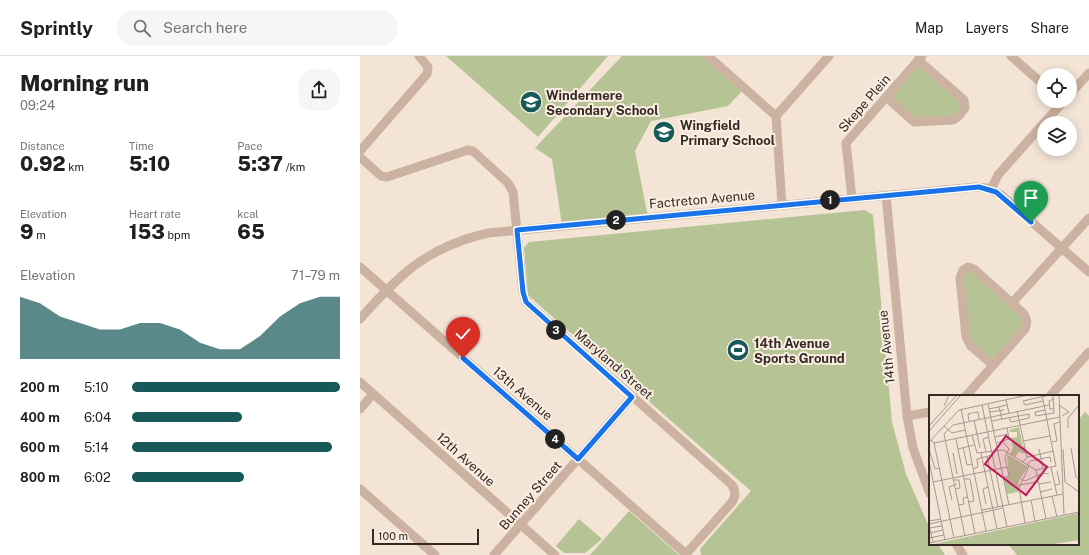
<!DOCTYPE html>
<html lang="en">
<head>
<meta charset="utf-8">
<style>
	:root { --surface:#fff; --page:#f6f6f6; --text:#202124; --muted:#757577; --line:#e0e0e0; --accent:#175859 }
	body { margin:0; font-family:"Public Sans",sans-serif; background:var(--page); color:var(--text); height:100vh; display:flex; flex-direction:column; font-size:15px; white-space:nowrap }
	* { box-sizing:border-box; margin:0 }
	p { font-size:13px; color:var(--muted) }
	.icon { flex:none; width:22px; height:22px; fill:none; stroke:currentColor; stroke-width:2; stroke-linecap:round; stroke-linejoin:round }
	.map { position:relative; flex:1; overflow:hidden }
	.sheet { display:flex; flex-direction:column; background:var(--surface); width:360px }
	.sheet>* { flex:none }
	.tools { position:absolute; left:677px; top:12px; display:grid; gap:8px }
	.tools a { display:grid; place-items:center; width:40px; height:40px; border-radius:50%; background:var(--surface); box-shadow:0 2px 10px #0003; font-size:20px }
	.scale { position:absolute; left:12px; bottom:10px; width:107px; box-sizing:border-box; padding-left:4px; border:2px solid #352924; border-top:0; font-size:11px; line-height:14px; white-space:nowrap; color:#352924; -webkit-text-stroke:3px #faeee2; paint-order:stroke }
	.pin { position:absolute; display:grid; place-items:center; width:34px; height:34px; color:#fff; margin:-41px -17px; border-radius:50% 50% 50% 0; rotate:-45deg; box-shadow:0 0 4px #0007 }
	.pin .icon { rotate:45deg }
	.km { position:absolute; width:20px; height:20px; margin:-10px; border-radius:50%; background:#222; color:#fff; font-size:11px; line-height:20px; text-align:center }
	.round { display:grid; place-items:center; flex:none; width:42px; height:42px; border-radius:16px; background:var(--page) }
	.overview { display:flex; align-items:center; justify-content:space-between; height:68px; padding:0 20px }
	h1 { font-size:22px; font-weight:800; line-height:30px }
	.metrics { display:grid; grid-template-columns:repeat(3,1fr); gap:6px; height:68px; padding:4px 20px }
	.metrics div { display:grid; align-content:center }
	.metrics b { font-size:20px; font-weight:800 }
	.metrics small { font-size:11px; font-weight:400 }
	.metrics p { font-size:11px }
	.chart { height:112px; padding:8px 20px }
	.chart p { display:flex; justify-content:space-between }
	.chart svg { width:100%; height:72px; margin-top:4px; fill:var(--accent); opacity:.7 }
	ul { padding:0 20px; list-style:none; font-size:13px }
	li { display:grid; grid-template-columns:64px 48px 1fr; align-items:center; height:30px }
	li i { height:10px; border-radius:5px; background:var(--accent) }
	header { display:flex; align-items:center; gap:24px; box-sizing:border-box; height:56px; padding:0 20px; background:var(--surface); border-bottom:1px solid var(--line) }
	header strong { font-size:19px }
	nav { display:flex; gap:22px; margin-inline-start:auto; font-size:14px }
	.search { width:280px; height:36px; background:var(--page); display:flex; align-items:center; gap:10px; box-sizing:border-box; padding:0 14px; border-radius:16px; color:var(--muted); font-size:15px }
	main { display:flex; flex:1; min-height:0 }
	.map>svg:first-child { display:block }
	.green { fill:#b6c395 }
	.lines { fill:none; stroke-linecap:round; stroke-linejoin:round }
	.minor { stroke:#cbb2a1; stroke-width:9 }
	.route-casing { stroke:#fff; stroke-width:8 }
	.route { stroke:#1a73e8; stroke-width:5 }
	.labels { text-anchor:middle; stroke-width:4; stroke-linejoin:round; paint-order:stroke }
	.poi-label { font-size:13px; font-weight:bold; fill:#352924; stroke:#faeee2; text-anchor:start }
	.street-label { font-size:13px; fill:#352924; stroke:#faeee2 }
	.inset-road { fill:none; stroke:#a7998f; stroke-width:1 }
	.view { fill:#c2185b; fill-opacity:0.15; stroke:#c2185b; stroke-width:2 }
	.inset-edge { fill:none; stroke:#352924; stroke-width:2 }
</style>
</head>
<body>
<header>
<strong>Sprintly</strong>
<div class="search"><svg class="icon" aria-label="search" viewBox="0 0 24 24"><circle cx="10" cy="10" r="6"/><path d="M15 15l6 6"/></svg>Search here</div>
<nav><a>Map</a><a>Layers</a><a>Share</a></nav>
</header>
<main>
<section class="sheet">
<div class="overview"><div><h1>Morning run</h1><p>09:24</p></div><a class="round"><svg class="icon" aria-label="share" viewBox="0 0 24 24"><path d="M12 15V3M7 8l5-5 5 5M5 13v7h14v-7"/></svg></a></div>
<div class="metrics">
<div><p>Distance</p><b>0.92<small> km</small></b></div>
<div><p>Time</p><b>5:10</b></div>
<div><p>Pace</p><b>5:37<small> /km</small></b></div>
</div>
<div class="metrics">
<div><p>Elevation</p><b>9<small> m</small></b></div>
<div><p>Heart rate</p><b>153<small> bpm</small></b></div>
<div><p>kcal</p><b>65</b></div>
</div>
<div class="chart"><p><span>Elevation</span>71–79 m</p>
<svg viewBox="0 0 160 44" preserveAspectRatio="none"><path d="M0 44V6L10 10L20 18L30 22L40 26L50 26L60 22L70 22L80 26L90 34L100 38L110 38L120 30L130 18L140 10L150 6L160 6V44z"/></svg>
</div>
<ul>
<li><b>200 m</b>5:10<i style="width:100%"></i></li>
<li><b>400 m</b>6:04<i style="width:53%"></i></li>
<li><b>600 m</b>5:14<i style="width:96%"></i></li>
<li><b>800 m</b>6:02<i style="width:54%"></i></li>
</ul>
</section>
<div class="map">
<svg width="729" height="499" viewBox="0 0 729 499">
	<rect width="100%" height="100%" fill="#f3e4d6"/>
	<!-- green -->
	<g class="green">
		<path d="M86 0H248L178 81Z"/>
		<path d="M262 0H348L385 32 368 50 291 65 275 95 288 161 202 169 192 103 175 92Z"/>
		<path d="M557 11H559L602 48 596 59 558 64 534 45 532 41Z"/>
		<path d="M505 154 513 159 532 366 546 418 570 473V488H578L585 499H341L340 493 391 435 170 241 168 238 164 192 169 186Z"/>
		<path d="M606 216H612L661 258 664 268 634 302H631L610 285 603 219Z"/>
		<path d="M725 356 729 360V499H657L648 488H718V364Z"/>
		<path d="M269 455 319 499H230Z"/>
		<path d="M219 463 242 483 225 497H204L196 490Z"/>
	</g>
	<g class="lines">
		<!-- minor -->
		<g class="minor">
			<path d="M348 0 416 60 422 149"/>
			<path d="M651 0 684 29"/>
			<path d="M710 38 729 17"/>
			<path d="M526 41 554 66 593 64 598 61 605 52 604 44 558 4"/>
			<path d="M416 60 469 0"/>
			<path d="M684 67 704 45"/>
			<path d="M0 95 67 18 68 11 59 0"/>
			<path d="M0 101 21 120 27 121 108 94 113 95 148 127 153 136 163 236 166 246 371 428C376 434 376 440 372 446L326 498"/>
			<path d="M631 134 638 119 684 67"/>
			<path d="M526 139 547 360 553 392 570 438"/>
			<path d="M492 142 486 87 562 0"/>
			<path d="M0 211 327 499"/>
			<path d="M652 247 729 162"/>
			<path d="M0 263C40 218 67 191 128 177L616 131 627 132 641 139 729 216"/>
			<path d="M0 326 195 499"/>
			<path d="M606 340 665 273C668 266 667 262 662 256L614 213 608 211 603 214 600 222 606 281 611 290 633 309"/>
			<path d="M690 340 729 296"/>
			<path d="M0 353 13 338"/>
			<path d="M547 360 570 356"/>
			<path d="M0 433 75 499"/>
			<path d="M596 488 603 499"/>
			<path d="M134 499 272 341"/>
		</g>
	</g>
	<g class="lines">
		<!-- route casing -->
		<g class="route-casing">
			<path id="route" d="M103 302 218 403 272 341 166 246 163 236 157 174 619 131 636 136 671 166"/>
		</g>
		<!-- route -->
		<use href="#route" class="route"/>
	</g>
	<!-- icons -->
	<defs>
		<g id="school-disc" transform="scale(1.15)"><circle r="9.5" fill="#175859" stroke="#faeee2"/><path d="M0-5L7-2L0 1L-7-2ZM-4 1L0 2.5L4 1V4Q0 6-4 4Z" fill="#fff"/></g>
		<g id="stadium-disc" transform="scale(1.15)"><circle r="9.5" fill="#175859" stroke="#faeee2"/><path d="M0-5a6.5 5 0 1 0 0 10a6.5 5 0 1 0 0-10ZM-3.5-1.8h7v3.6h-7Z" fill="#fff"/></g>
	</defs>
	<g fill-rule="evenodd">
		<use href="#school-disc" x="171" y="46"/>
		<use href="#school-disc" x="304" y="76"/>
		<use href="#stadium-disc" x="378" y="294"/>
	</g>
	<g class="labels">
		<!-- poi labels -->
		<g class="poi-label">
			<text x="186" y="44">Windermere<tspan x="186" dy="15">Secondary School</tspan></text>
			<text x="320" y="74">Wingfield<tspan x="320" dy="15">Primary School</tspan></text>
			<text x="394" y="292">14th Avenue<tspan x="394" dy="15">Sports Ground</tspan></text>
		</g>
		<!-- street labels -->
		<g class="street-label">
			<text transform="translate(504 47) rotate(-49)" y="5">Skepe Plein</text>
			<text transform="translate(342 143) rotate(-5)" y="5">Factreton Avenue</text>
			<text transform="translate(526 291) rotate(-96)" y="5">14th Avenue</text>
			<text transform="translate(254 308) rotate(41)" y="5">Maryland Street</text>
			<text transform="translate(163 337) rotate(41)" y="5">13th Avenue</text>
			<text transform="translate(106 403) rotate(42)" y="5">12th Avenue</text>
			<text transform="translate(170 439) rotate(-49)" y="5">Bunney Street</text>
		</g>
	</g>
	<!-- overview -->
	<g transform="translate(569 339)">
		<rect width="150" height="150" fill="#f3e4d6"/>
		<path d="M90 32 94 51 88 52 96 51 97 59 90 57 86 62 81 59 84 53 82 43 88 42V37H81L80 35ZM78 59 99 72 90 86 89 97 78 99 75 83 80 82ZM150 118V145L119 150H0Z" fill="#b6c395"/>
		<path class="inset-road" d="M130 0 135 120M125 4 120 6 121 14H125M77 5 80 18M114 6 96 10 94 6 121 0M59 9 80 110M53 10 78 132M130 10 140 17 133 21M15 11 20 0M70 12 73 24M32 14 57 136M60 14 78 10M116 15 106 17 107 21 125 18 124 0M88 16 98 62 94 67M61 17 75 15M45 25 51 53M40 26 39 19 43 18 49 17 50 24M63 26 89 21 100 19V23L82 27 80 23M0 31 28 0M15 31 23 38 36 35M139 33V23L150 10M0 36 32 0M43 40 48 58 74 55 107 75 127 71 113 0M66 42 79 39M27 44 46 139M2 45 5 48 131 22M73 46 80 54 76 62 80 81 74 83M94 46 121 41M0 47 30 15 99 0M123 47 128 46 125 29 131 27M5 48 25 143M67 48 80 44 78 33M34 52 38 70 43 69M142 53 147 82 150 85M0 54 6 74 11 73M29 54 45 50M110 54 114 73M134 54 136 87 150 97M57 57 54 44 60 42M24 58 28 79M52 58 68 134M58 62 69 112M98 62 125 56M0 66 16 145M98 70 101 66 121 62 122 67M122 72 128 100M44 74 49 72 48 64 63 60M107 75 117 124M35 84H41L45 106 40 107M92 84 96 86 114 78 120 79M24 85H30L31 93 26 94M4 87 78 72M110 89 122 87M90 90 109 87M126 90 131 89 128 76M111 97 123 94M123 101 128 122M23 105 20 92 28 89M102 105 106 126M57 109 54 94 59 92M29 110 35 109 34 103 39 102M53 115 134 99M0 126 12 124M96 128 90 93 100 71M0 129 74 113M0 130 4 147M0 133 13 131M1 138 14 135M36 141 15 39 24 30 120 10M0 143 15 140M0 148 150 117"/>
		<path class="view" d="M77 41 118 72 97 100 56 69Z"/>
		<rect width="150" height="150" class="inset-edge"/>
	</g>
</svg>
<div class="tools">
<a><svg class="icon" aria-label="locate" viewBox="0 0 24 24"><circle cx="12" cy="12" r="6"/><path d="M12 2v4M12 18v4M2 12h4M18 12h4"/></svg></a>
<a><svg class="icon" aria-label="layers" viewBox="0 0 24 24"><path d="M12 4l9 5-9 5-9-5zM3 14l9 5 9-5"/></svg></a>
</div>
<div class="scale">100 m</div>
<div class="pin" style="left:671px;top:166px;background:#1e9e55"><svg class="icon" aria-label="arrive" viewBox="0 0 24 24"><path d="M6 21V4h12l-3 4 3 4H6"/></svg></div>
<div class="pin" style="left:103px;top:302px;background:#d93025"><svg class="icon" aria-label="check" viewBox="0 0 24 24"><path d="M5 12l5 5 9-10"/></svg></div>
<b class="km" style="left:470px;top:144px">1</b>
<b class="km" style="left:256px;top:164px">2</b>
<b class="km" style="left:196px;top:274px">3</b>
<b class="km" style="left:195px;top:383px">4</b>
</div>
</main>
</body>
</html>
